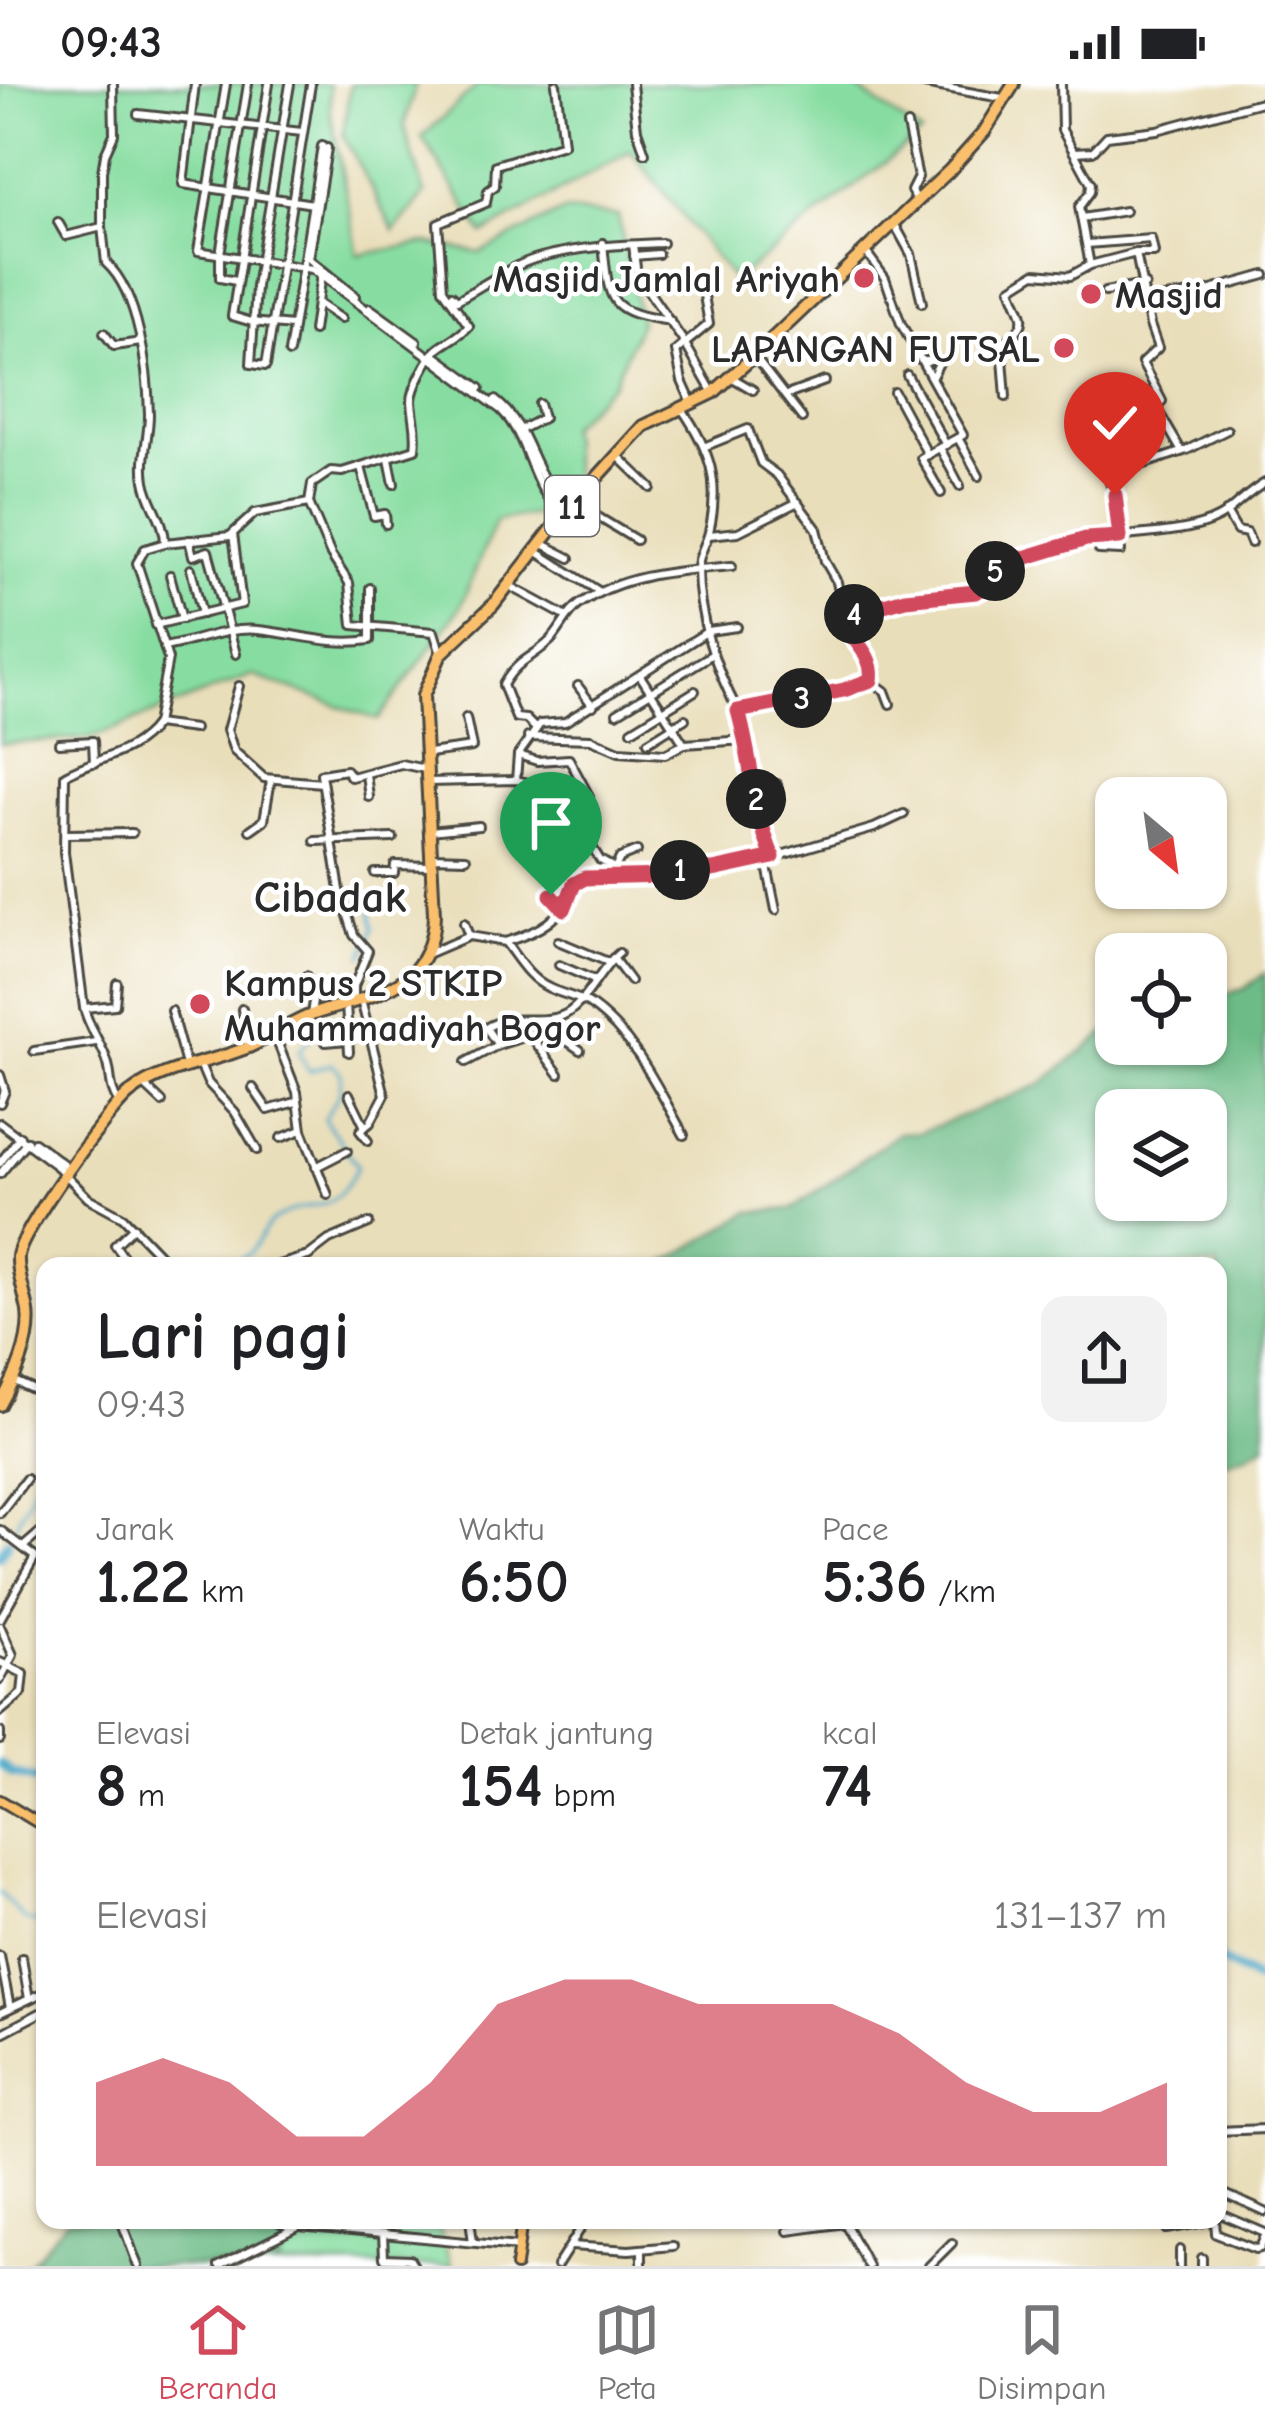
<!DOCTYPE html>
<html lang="id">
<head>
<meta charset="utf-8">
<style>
	:root { --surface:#fff; --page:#f2f2f2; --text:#202124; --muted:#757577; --line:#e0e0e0; --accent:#d1495b }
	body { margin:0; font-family:"Comic Neue",sans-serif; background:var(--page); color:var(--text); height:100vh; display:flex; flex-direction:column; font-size:45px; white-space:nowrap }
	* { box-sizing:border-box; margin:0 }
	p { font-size:39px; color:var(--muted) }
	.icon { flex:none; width:66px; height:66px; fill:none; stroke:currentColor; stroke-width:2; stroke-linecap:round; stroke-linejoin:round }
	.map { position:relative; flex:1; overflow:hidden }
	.side { position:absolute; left:36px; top:1173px; width:1191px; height:972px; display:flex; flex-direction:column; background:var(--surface); border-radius:24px; box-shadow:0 3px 9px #0004 }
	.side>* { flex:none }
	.needle { width:78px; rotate:151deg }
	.fabs { position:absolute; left:1095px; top:693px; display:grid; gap:24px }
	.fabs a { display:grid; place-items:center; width:132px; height:132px; border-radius:24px; background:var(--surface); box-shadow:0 3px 9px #0004; font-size:60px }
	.pin { position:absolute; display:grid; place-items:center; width:102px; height:102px; color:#fff; margin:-123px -51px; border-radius:50% 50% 50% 0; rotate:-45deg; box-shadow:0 0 12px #0007 }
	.pin .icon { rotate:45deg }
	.km { position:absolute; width:60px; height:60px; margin:-30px; border-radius:50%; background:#222; color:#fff; font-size:33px; line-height:60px; text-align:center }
	.round { display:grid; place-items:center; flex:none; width:126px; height:126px; border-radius:24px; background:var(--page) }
	.headline { display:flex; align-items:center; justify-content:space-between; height:204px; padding:0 60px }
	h1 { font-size:66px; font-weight:800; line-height:90px }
	.stats { display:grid; grid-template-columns:repeat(3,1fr); gap:18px; height:204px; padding:12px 60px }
	.stats div { display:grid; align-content:center }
	.stats b { font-size:60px; font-weight:800 }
	.stats small { font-size:33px; font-weight:400 }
	.stats p { font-size:33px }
	.chart { height:336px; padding:24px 60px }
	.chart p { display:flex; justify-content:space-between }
	.chart svg { width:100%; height:216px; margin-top:12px; fill:var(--accent); opacity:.7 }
	.status { display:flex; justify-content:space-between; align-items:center; height:84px; padding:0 60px; background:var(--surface); direction:ltr }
	.status svg { height:33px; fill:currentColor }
	.dock { display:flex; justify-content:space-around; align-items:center; height:168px; border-top:3px solid var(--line); background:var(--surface); font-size:33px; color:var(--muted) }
	.dock a { display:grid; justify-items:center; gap:6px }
	.dock .current { color:var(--accent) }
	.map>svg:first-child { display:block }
	.green { fill:#87dda1; stroke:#598466; stroke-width:3 }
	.forest { fill:#6dbc87; stroke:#4c7459; stroke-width:3; fill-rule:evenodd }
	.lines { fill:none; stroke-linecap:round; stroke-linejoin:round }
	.stream { stroke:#4ba9ca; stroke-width:3 }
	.river { stroke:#4ba9ca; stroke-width:9 }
	.minor-casing { stroke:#484640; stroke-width:12 }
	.major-casing { stroke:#484640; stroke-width:14 }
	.highway-casing { stroke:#484640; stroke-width:16 }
	.minor { stroke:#fff; stroke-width:6 }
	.major { stroke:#f9bf6d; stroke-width:8 }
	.highway { stroke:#f9bf6d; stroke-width:10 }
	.route-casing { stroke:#fff; stroke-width:24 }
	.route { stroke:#d1495b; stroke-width:15 }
	.poi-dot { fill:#d1495b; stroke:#fff; stroke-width:4.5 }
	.labels { text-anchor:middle; stroke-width:9; stroke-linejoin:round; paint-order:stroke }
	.shield { fill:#fff; stroke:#6b6b6b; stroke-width:3 }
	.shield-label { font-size:36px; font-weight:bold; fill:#2b2b2b }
	.poi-label { font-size:39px; font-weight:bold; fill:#2b2b2b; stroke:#fff; text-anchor:end }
	.quarter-label { font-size:45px; font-weight:bold; fill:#2b2b2b; stroke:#fff }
</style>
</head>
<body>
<div class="status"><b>09:43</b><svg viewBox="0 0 49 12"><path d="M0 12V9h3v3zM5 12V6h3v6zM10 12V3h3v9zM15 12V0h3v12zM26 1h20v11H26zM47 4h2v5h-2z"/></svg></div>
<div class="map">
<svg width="1265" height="2182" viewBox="0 0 1265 2182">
	<rect width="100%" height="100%" fill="#fff"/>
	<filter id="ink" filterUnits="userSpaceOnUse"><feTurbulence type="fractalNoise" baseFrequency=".00833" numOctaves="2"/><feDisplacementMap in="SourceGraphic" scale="24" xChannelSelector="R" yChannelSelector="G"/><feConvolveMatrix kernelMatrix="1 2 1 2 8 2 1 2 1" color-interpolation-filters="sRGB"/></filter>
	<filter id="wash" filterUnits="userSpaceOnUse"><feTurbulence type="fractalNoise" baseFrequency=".004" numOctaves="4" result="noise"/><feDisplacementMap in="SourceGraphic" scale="48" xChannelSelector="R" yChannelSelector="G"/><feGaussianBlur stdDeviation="2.7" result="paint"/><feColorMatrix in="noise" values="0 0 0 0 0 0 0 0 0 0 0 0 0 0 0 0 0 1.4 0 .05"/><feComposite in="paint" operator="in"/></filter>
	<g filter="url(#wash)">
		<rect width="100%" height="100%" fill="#e9deba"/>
		<!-- green -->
		<g class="green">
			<path d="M0 0H329L331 31 358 171 426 159 480 169 564 127 618 132 640 238 613 299 568 343 574 395 561 427 496 436 460 523 378 636 252 591 91 654 0 660Z"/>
			<path d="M350 0H416L404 42 425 110 394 147 343 51Z"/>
			<path d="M479 0H851L921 50 734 197 631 67 483 150 422 53Z"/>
			<path d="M200 2136H436L452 2182H183Z"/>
		</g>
		<!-- forest -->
		<g class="forest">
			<path d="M1265 889V1361L1245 1372 1218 1379V1182H660L750 1128 792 1125 899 1049 921 1048 1040 1001 1116 941V960H1206V915L1244 905ZM1116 1026H1206V1116H1116Z"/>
			<path d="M67 2136H288L279 2182H27Z"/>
		</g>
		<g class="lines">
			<!-- stream -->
			<g class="stream">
				<path d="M363 872 374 844 371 826"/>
				<path d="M326 921 324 910 350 903 352 898"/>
				<path d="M227 1182C235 1177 245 1173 251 1167 260 1157 263 1144 274 1136 313 1111 330 1138 358 1082L324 1035 340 1009 341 989 332 980 309 987 299 969C305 952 326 949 329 931"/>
				<path d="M8 1458 45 1378"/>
				<path d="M0 1809 25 1836 45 1841"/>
			</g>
			<!-- river -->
			<g class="river">
				<path d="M0 1472 8 1458"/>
				<path d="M0 1680 12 1690 45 1698"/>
				<path d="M1218 1875 1265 1901"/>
			</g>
		</g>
	</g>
	<g filter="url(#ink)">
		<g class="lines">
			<!-- minor casing -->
			<g class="minor-casing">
				<g id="minor">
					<path d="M113 0 114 50 105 70 102 88V143L106 179C139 208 148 287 149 330 149 353 141 374 145 397 149 420 165 436 165 459L145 465 137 479 168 575 156 640C134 671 95 674 65 691L64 768 84 924C89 945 103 961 108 980 112 995 109 1005 119 1019"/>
					<path d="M195 0 183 100 313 120"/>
					<path d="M226 0 198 167 312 185 501 326C531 357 528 400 563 431"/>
					<path d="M269 0 232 232 252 238 292 242"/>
					<path d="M290 0 256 203 251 280 266 282 311 0"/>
					<path d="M632 0 637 46 645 69"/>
					<path d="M924 0 1002 14"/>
					<path d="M1061 0 1062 46 1091 100 1090 108 1079 123 1090 181 1136 169 1150 241 1158 264 1142 279 1162 317 1157 325 1181 366"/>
					<path d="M138 30 302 48"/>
					<path d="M907 41 918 93 911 107 917 116"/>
					<path d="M327 64 309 175 355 212"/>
					<path d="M1074 68 1093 67 1107 52 1157 46 1265 17"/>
					<path d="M1082 134 1125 127"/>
					<path d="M58 138 66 152 102 143"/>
					<path d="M895 141 911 170 922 219"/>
					<path d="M603 159C609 221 608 227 670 237"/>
					<path d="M1087 160 1151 155 1154 169H1136"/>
					<path d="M633 161 637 191 684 258 713 309"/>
					<path d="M866 168 885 194 901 240 963 351 921 374 941 409"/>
					<path d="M634 172 658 170"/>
					<path d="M236 197 220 194V170L248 0"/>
					<path d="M1105 208 1145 201"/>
					<path d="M452 211 457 216C483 202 513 180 541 173 584 162 618 161 662 159"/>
					<path d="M1146 217 1204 208 1265 191"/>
					<path d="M317 219 341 235"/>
					<path d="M370 224 417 258"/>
					<path d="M313 247 321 190"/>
					<path d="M104 249 114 262 141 258"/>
					<path d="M289 269 322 62"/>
					<path d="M433 270 480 304"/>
					<path d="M754 272 802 334"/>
					<path d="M923 277H940L933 291"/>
					<path d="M907 291 946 361"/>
					<path d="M731 293 753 306"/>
					<path d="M894 308 928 371"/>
					<path d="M787 311 825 297"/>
					<path d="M1006 313 1002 262C1032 235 1023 238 1011 204L1035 189 1070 192 1090 181"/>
					<path d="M495 316C534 346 529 392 569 425"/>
					<path d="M691 317 682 297 676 267 709 240 703 206"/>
					<path d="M682 325C710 366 721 398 709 448 706 461 698 470 698 484 698 533 715 584 738 627"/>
					<path d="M520 346 543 334 539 320"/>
					<path d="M958 354 979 392"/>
					<path d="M706 362 748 345 761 379 777 391 817 445 825 477 837 498 847 548 865 566 873 588 870 596 885 607 890 620"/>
					<path d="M940 364 960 402"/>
					<path d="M619 373 651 404"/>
					<path d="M389 375 394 400"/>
					<path d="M361 383 374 432 385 430 386 440"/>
					<path d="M309 419 312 400 331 387 342 388 415 365C418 346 413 335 412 317 412 305 428 273 438 265 448 257 459 253 469 242L443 205 438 139 486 119 488 107 495 102 496 81 563 60 556 0"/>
					<path d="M575 419 636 456"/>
					<path d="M1226 428 1237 447 1247 449 1251 459"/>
					<path d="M709 451 738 448 798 418"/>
					<path d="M1096 454 1099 466 1121 467 1120 453C1153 448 1198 449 1226 429 1240 418 1249 408 1265 399"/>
					<path d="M189 456 193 472 208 467 236 570"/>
					<path d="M165 459 230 452 255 429 309 419 331 471 349 499 353 541 434 548 441 570"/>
					<path d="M541 459 570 474"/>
					<path d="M537 468 597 506"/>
					<path d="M191 485 202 530"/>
					<path d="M170 491 182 535"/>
					<path d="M508 501 567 533"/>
					<path d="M842 534 905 515 976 508 989 501 997 483 1003 480 1086 455 1120 453 1118 426 1108 392 1187 366 1227 346"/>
					<path d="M155 541 242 520 233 450"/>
					<path d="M164 563C195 558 226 543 258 546 297 550 331 562 370 556V504"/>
					<path d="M641 593 684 660"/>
					<path d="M239 602 227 646 234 667 264 694 322 699"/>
					<path d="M578 602 593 622"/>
					<path d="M617 629 711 571"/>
					<path d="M156 640 194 645"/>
					<path d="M535 644 526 635 516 634 503 601C517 576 531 575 550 557 561 546 566 530 580 520 624 489 679 487 732 482"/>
					<path d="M632 646 695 607"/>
					<path d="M528 653 591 655 619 667 665 670 684 660 746 656"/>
					<path d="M648 658 685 635"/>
					<path d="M59 659 93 657 94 679"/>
					<path d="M429 669 472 663 466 634"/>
					<path d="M518 671 537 677 569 675 589 712"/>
					<path d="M366 690 369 713"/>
					<path d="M516 696 518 671 540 640 565 638 708 547 737 543"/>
					<path d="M428 698 516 696 541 702 575 735 600 776 625 790"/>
					<path d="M756 703 777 700 780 715"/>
					<path d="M250 746 264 736 271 696"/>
					<path d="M430 747 479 742"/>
					<path d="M66 750 132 749"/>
					<path d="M315 757 393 754"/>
					<path d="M431 773 466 774"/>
					<path d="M773 773C753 727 752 676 738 627L844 606 870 596"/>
					<path d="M766 777 776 826"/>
					<path d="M616 782 620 774 637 767"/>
					<path d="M375 789H394L395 781 430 782"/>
					<path d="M551 811 564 825"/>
					<path d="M464 839 469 852"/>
					<path d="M558 857 608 878"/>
					<path d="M505 858C539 848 563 835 574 800L585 794C610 791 636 794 661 792 692 789 722 778 754 779L874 744 904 730"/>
					<path d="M427 870 469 852 505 858C518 875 529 895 549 904 563 911 580 913 592 922 636 954 658 1005 684 1051"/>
					<path d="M613 874 630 897"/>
					<path d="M559 881 594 896"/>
					<path d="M306 892 313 917 311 931"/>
					<path d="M354 916V902L368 867 354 851 340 806 321 690 346 686 351 693 401 680 425 685"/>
					<path d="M361 916 385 1011 370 1039 360 1047 368 1057"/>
					<path d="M346 921 349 968"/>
					<path d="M84 924 115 921 117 899"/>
					<path d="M242 925 248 963"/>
					<path d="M171 927 186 981"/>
					<path d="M537 936 580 966"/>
					<path d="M275 952 297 1008 302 1046 328 1111"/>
					<path d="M326 958 347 956"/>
					<path d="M498 961 486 944C510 928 537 941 561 932 583 925 599 886 619 869"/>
					<path d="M34 967 96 958"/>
					<path d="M466 978 498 961 530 951 559 990"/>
					<path d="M200 980 208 999 235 1028 257 1066"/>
					<path d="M0 991 5 1007 0 1019"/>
					<path d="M143 1000 162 1018"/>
					<path d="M253 1004 268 1026 296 1018"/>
					<path d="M349 1010 365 1043"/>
					<path d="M0 1039 58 1083 88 1114 123 1133 170 1182"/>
					<path d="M281 1054 302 1046"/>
					<path d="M31 1062 34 1058 70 1085"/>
					<path d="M0 1079 20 1052"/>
					<path d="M316 1083 347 1067"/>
					<path d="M0 1090 27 1057"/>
					<path d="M130 1182 115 1161 134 1143"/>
					<path d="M275 1182 308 1172 329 1156 369 1139"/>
					<path d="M12 1296 45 1311"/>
					<path d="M0 1429 26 1395"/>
					<path d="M0 1446 35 1473 0 1535"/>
					<path d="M23 1463 45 1444"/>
					<path d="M0 1542 13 1571 0 1596"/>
					<path d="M0 1578 24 1590 22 1609 0 1628"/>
					<path d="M0 1648V1656"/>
					<path d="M0 1872 10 1924"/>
					<path d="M22 1874 29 1915"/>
					<path d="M0 1929 40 1910"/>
					<path d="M0 1950 40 1929"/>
					<path d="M1218 2047 1265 2045"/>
					<path d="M1218 2107 1265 2128"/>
					<path d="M1218 2117H1223"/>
					<path d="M1218 2129 1265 2149"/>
					<path d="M121 2136 138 2182"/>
					<path d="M275 2136 291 2144"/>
					<path d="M470 2136 473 2158"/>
					<path d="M1164 2136 1167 2145 1215 2136"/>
					<path d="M1215 2136 1216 2150 1255 2165 1260 2164 1265 2152"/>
					<path d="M845 2139 868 2182"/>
					<path d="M788 2147 845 2139"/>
					<path d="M375 2148V2136"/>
					<path d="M383 2149 384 2174 410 2175 414 2182"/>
					<path d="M571 2162 629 2166 673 2162"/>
					<path d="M1180 2166V2182"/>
					<path d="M219 2182 299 2142 518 2163"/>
					<path d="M557 2182 586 2136"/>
					<path d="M642 2182V2165"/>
					<path d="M929 2182 952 2159"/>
					<path d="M1202 2182V2174"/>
				</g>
			</g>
			<!-- major casing -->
			<g class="major-casing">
				<g id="major">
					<path d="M0 1716 45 1743"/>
					<path d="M516 2182 522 2136"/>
				</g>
			</g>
			<!-- highway casing -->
			<g class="highway-casing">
				<path id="highway" d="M0 1321C15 1294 32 1258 28 1227 25 1209 17 1190 18 1173 18 1151 110 1024 130 1009 163 983 211 979 249 963 271 953 291 938 314 930 372 910 433 906 434 830L423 612 441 570 493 521 563 431 644 342 713 309 754 272 949 87 984 48 1014 0"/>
			</g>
			<!-- minor -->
			<use href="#minor" class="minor"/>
			<!-- major -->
			<use href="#major" class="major"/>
			<!-- highway -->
			<use href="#highway" class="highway"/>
		</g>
	</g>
	<g class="lines" filter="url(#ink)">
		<!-- route casing -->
		<g class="route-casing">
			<path id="route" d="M551 811 564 825 574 800 585 794 666 792 682 785 713 786 773 773C753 727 752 675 738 627L844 606 871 596C875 569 850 557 842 533L905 515 976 508 989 501 997 484 1004 480 1086 455 1120 453 1115 411"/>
		</g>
		<!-- route -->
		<use href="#route" class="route"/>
	</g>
	<!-- markers -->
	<g class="poi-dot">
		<circle cx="864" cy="194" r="12"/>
		<circle cx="1091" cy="210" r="12"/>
		<circle cx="1064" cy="264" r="12"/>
		<circle cx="200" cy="920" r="12"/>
	</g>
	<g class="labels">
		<!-- shield labels -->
		<rect class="shield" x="545" y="392" width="54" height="60" rx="9"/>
		<g class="shield-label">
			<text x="572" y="435">11</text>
		</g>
		<!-- poi labels -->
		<g class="poi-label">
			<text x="840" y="208">Masjid Jamlal Ariyah</text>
			<text x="1115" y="224" text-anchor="start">Masjid</text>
			<text x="1040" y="278">LAPANGAN FUTSAL</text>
			<text x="224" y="912" text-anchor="start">Kampus 2 STKIP<tspan x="224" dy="45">Muhammadiyah Bogor</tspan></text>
		</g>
		<!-- quarter labels -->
		<g class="quarter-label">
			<text x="330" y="828">Cibadak</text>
		</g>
	</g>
</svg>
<div class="fabs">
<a><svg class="needle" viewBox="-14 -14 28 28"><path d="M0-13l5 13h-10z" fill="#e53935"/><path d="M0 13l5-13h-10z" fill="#757577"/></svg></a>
<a><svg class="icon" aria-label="locate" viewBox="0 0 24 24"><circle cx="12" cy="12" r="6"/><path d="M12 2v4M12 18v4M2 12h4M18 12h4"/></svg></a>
<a><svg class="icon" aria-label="layers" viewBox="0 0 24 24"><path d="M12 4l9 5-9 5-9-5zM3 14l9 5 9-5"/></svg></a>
</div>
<div class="pin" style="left:551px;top:811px;background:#1e9e55"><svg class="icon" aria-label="arrive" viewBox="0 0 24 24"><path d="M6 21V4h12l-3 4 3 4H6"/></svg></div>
<div class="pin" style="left:1115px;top:411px;background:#d93025"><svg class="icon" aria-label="check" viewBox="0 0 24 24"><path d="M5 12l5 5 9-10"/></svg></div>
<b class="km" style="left:680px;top:786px">1</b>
<b class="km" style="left:756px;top:715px">2</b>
<b class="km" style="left:802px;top:614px">3</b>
<b class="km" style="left:854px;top:530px">4</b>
<b class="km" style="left:995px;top:487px">5</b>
<section class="side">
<div class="headline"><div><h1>Lari pagi</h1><p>09:43</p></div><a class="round"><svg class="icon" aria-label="share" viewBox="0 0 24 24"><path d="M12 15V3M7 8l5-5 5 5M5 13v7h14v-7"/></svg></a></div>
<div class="stats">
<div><p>Jarak</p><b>1.22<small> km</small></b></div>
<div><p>Waktu</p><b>6:50</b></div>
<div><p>Pace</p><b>5:36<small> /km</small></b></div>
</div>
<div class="stats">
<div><p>Elevasi</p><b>8<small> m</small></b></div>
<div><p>Detak jantung</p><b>154<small> bpm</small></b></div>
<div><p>kcal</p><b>74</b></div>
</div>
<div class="chart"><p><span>Elevasi</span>131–137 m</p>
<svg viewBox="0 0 160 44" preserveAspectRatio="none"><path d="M0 44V27L10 22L20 27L30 38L40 38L50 27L60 11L70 6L80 6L90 11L100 11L110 11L120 17L130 27L140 33L150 33L160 27V44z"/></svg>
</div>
</section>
</div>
<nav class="dock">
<a class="current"><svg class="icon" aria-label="home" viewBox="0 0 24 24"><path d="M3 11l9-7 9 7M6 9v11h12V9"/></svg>Beranda</a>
<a><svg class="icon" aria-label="map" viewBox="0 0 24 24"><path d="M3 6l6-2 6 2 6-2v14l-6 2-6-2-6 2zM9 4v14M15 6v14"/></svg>Peta</a>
<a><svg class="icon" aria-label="saved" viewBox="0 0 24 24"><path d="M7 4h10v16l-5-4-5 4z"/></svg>Disimpan</a>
</nav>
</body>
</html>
